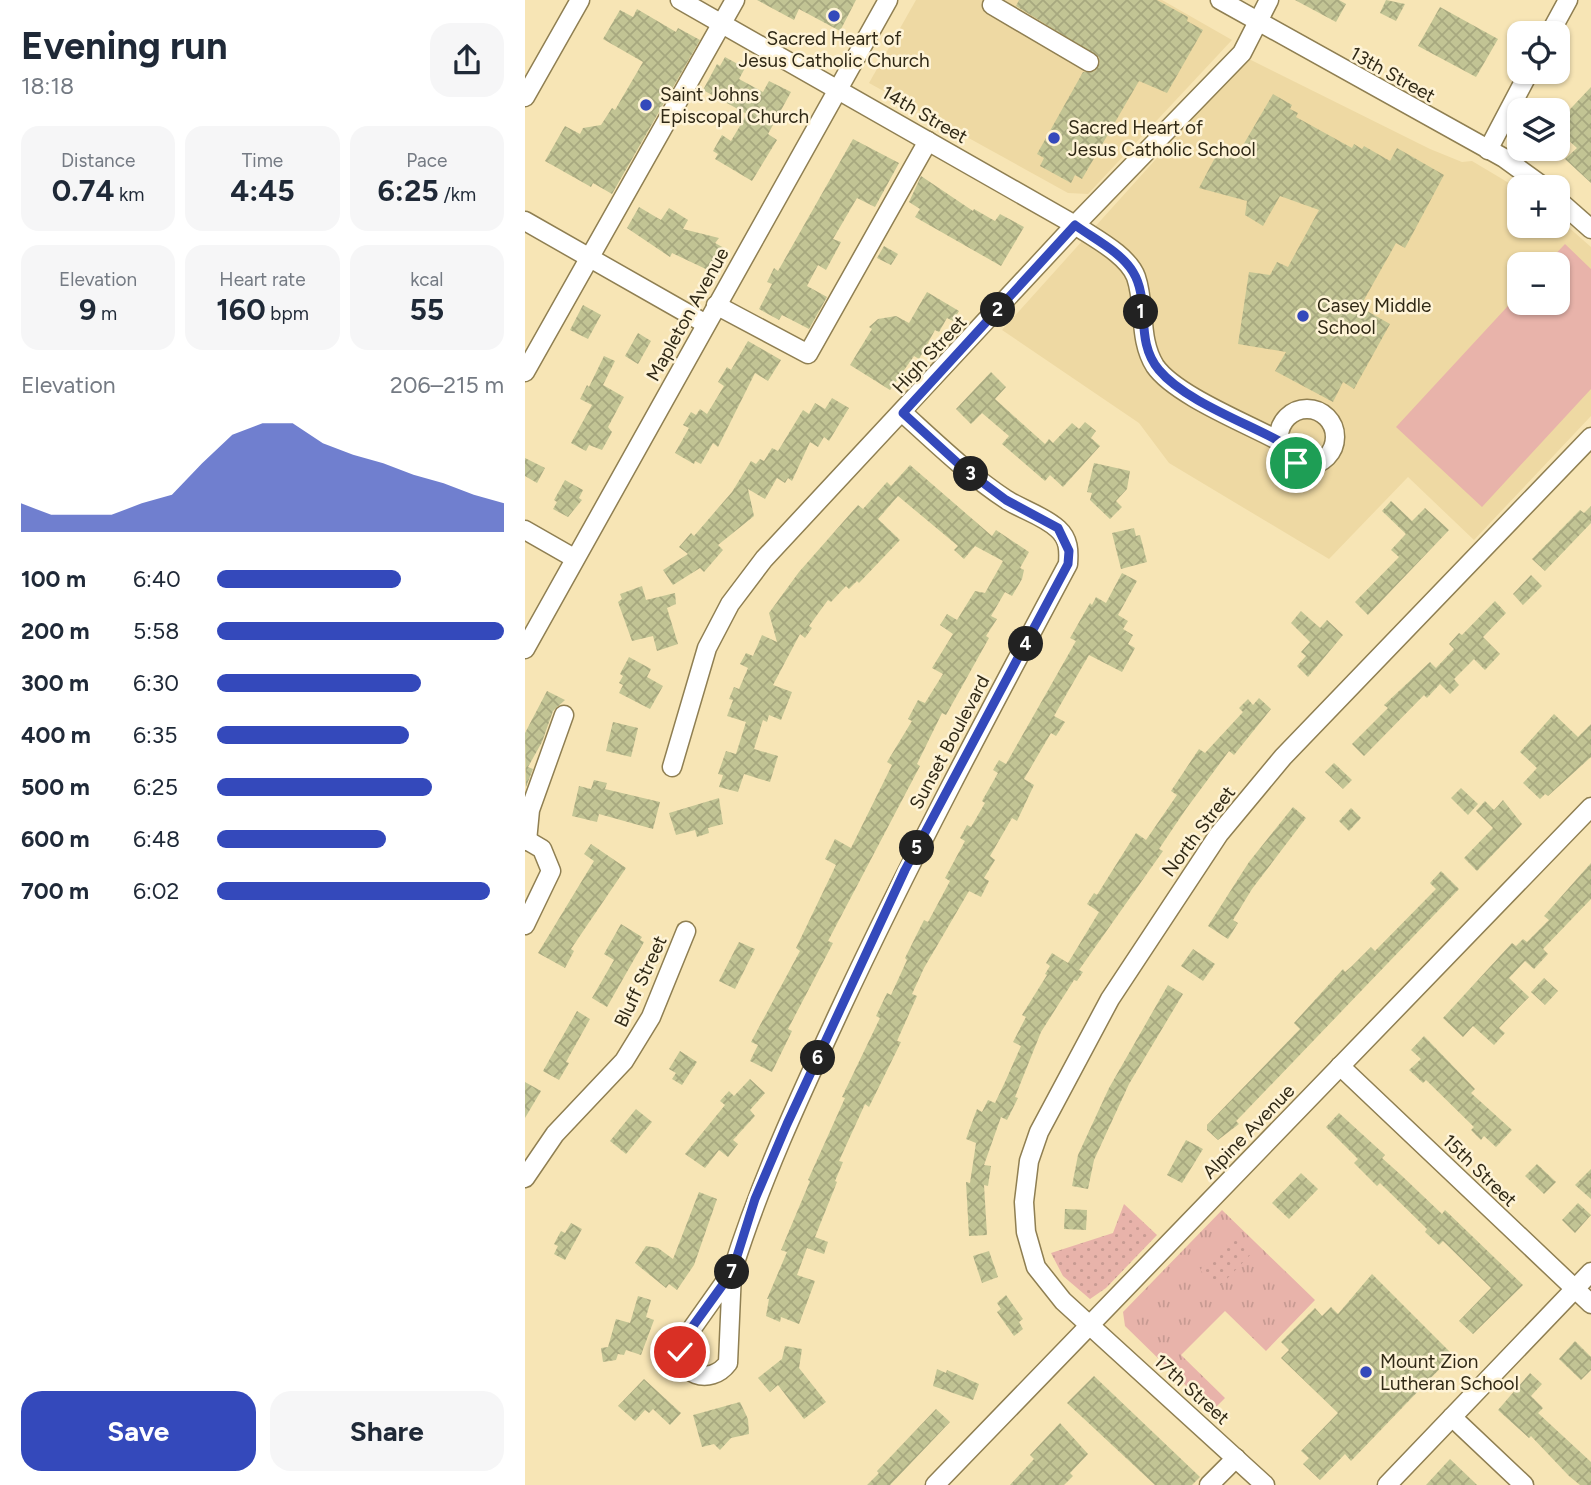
<!DOCTYPE html>
<html lang="en">
<head>
<meta charset="utf-8">
<style>
	:root { --surface:#fff; --page:#f6f6f7; --text:#1f2937; --muted:#747a83; --accent:#3449bb }
	body { margin:0; font-family:Figtree,sans-serif; background:var(--page); color:var(--text); height:100vh; display:flex; flex-direction:column; font-size:26px; white-space:nowrap }
	* { box-sizing:border-box; margin:0 }
	p { font-size:23px; color:var(--muted) }
	.icon { flex:none; width:38px; height:38px; fill:none; stroke:currentColor; stroke-width:2; stroke-linecap:round; stroke-linejoin:round }
	.map { position:relative; flex:1; overflow:hidden }
	.details { display:flex; flex-direction:column; background:var(--surface); width:525px }
	.details>* { flex:none }
	.buttons { position:absolute; left:982px; top:21px; display:grid; gap:14px }
	.buttons a { display:grid; place-items:center; width:63px; height:63px; border-radius:14px; background:var(--surface); box-shadow:0 2px 5px #0004; font-size:35px }
	.pin { position:absolute; display:grid; place-items:center; width:60px; height:60px; color:#fff; margin:-30px; border:4px solid #fff; border-radius:50%; box-shadow:0 2px 7px #0007 }
	.km { position:absolute; width:35px; height:35px; margin:-18px; border-radius:50%; background:#222; color:#fff; font-size:19px; line-height:35px; text-align:center }
	.round { display:grid; place-items:center; flex:none; width:74px; height:74px; border-radius:21px; background:var(--page) }
	.headline { display:flex; align-items:center; justify-content:space-between; height:119px; padding:0 21px }
	h1 { font-size:38px; font-weight:700; line-height:52px }
	.stats { display:grid; grid-template-columns:repeat(3,1fr); gap:10px; height:119px; padding:7px 21px }
	.stats div { display:grid; align-content:center; border-radius:18px; background:var(--page); text-align:center }
	.stats b { font-size:30px; font-weight:700 }
	.stats small { font-size:19px; font-weight:400 }
	.stats p { font-size:19px }
	.chart { height:196px; padding:14px 21px }
	.chart p { display:flex; justify-content:space-between }
	.chart svg { width:100%; height:126px; margin-top:7px; fill:var(--accent); opacity:.7 }
	.cta { display:flex; gap:14px; margin-top:auto; padding:14px 21px }
	.cta a { flex:1; height:80px; border-radius:21px; background:var(--accent); color:#fff; font-size:28px; font-weight:700; line-height:80px; text-align:center }
	.cta a+a { background:var(--page); color:var(--text) }
	ul { padding:0 21px; list-style:none; font-size:23px }
	li { display:grid; grid-template-columns:112px 84px 1fr; align-items:center; height:52px }
	li i { height:18px; border-radius:9px; background:var(--accent) }
	main { display:flex; flex:1; min-height:0 }
	.map>svg:first-child { display:block }
	.built { fill:#eed9a3; fill-rule:evenodd }
	.grass { fill:url(#grass-tufts) }
	.park { fill:url(#park-dots) }
	.pitch { fill:#e8b3aa }
	.building { fill:url(#building-cross-hatch) }
	.lines { fill:none; stroke-linecap:round; stroke-linejoin:round }
	.minor-casing { stroke:#8f7f52; stroke-width:21 }
	.minor { stroke:#fff; stroke-width:18 }
	.route-casing { stroke:#fff; stroke-width:14 }
	.route { stroke:#3449bb; stroke-width:9 }
	.poi-dot { fill:#3449bb; stroke:#fef3d6; stroke-width:2.5 }
	.labels { text-anchor:middle; stroke-width:5; stroke-linejoin:round; paint-order:stroke }
	.poi-label { font-size:19px; fill:#302916; stroke:#fef3d6; text-anchor:start }
	.street-label { font-size:19px; fill:#302916; stroke:#fef3d6 }
</style>
</head>
<body>
<main>
<section class="details">
<div class="headline"><div><h1>Evening run</h1><p>18:18</p></div><a class="round"><svg class="icon" aria-label="share" viewBox="0 0 24 24"><path d="M12 15V3M7 8l5-5 5 5M5 13v7h14v-7"/></svg></a></div>
<div class="stats">
<div><p>Distance</p><b>0.74<small> km</small></b></div>
<div><p>Time</p><b>4:45</b></div>
<div><p>Pace</p><b>6:25<small> /km</small></b></div>
</div>
<div class="stats">
<div><p>Elevation</p><b>9<small> m</small></b></div>
<div><p>Heart rate</p><b>160<small> bpm</small></b></div>
<div><p>kcal</p><b>55</b></div>
</div>
<div class="chart"><p><span>Elevation</span>206–215 m</p>
<svg viewBox="0 0 160 44" preserveAspectRatio="none"><path d="M0 44V34L10 38L20 38L30 38L40 34L50 31L60 20L70 10L80 6L90 6L100 13L110 17L120 20L130 24L140 27L150 31L160 34V44z"/></svg>
</div>
<ul>
<li><b>100 m</b>6:40<i style="width:64%"></i></li>
<li><b>200 m</b>5:58<i style="width:100%"></i></li>
<li><b>300 m</b>6:30<i style="width:71%"></i></li>
<li><b>400 m</b>6:35<i style="width:67%"></i></li>
<li><b>500 m</b>6:25<i style="width:75%"></i></li>
<li><b>600 m</b>6:48<i style="width:59%"></i></li>
<li><b>700 m</b>6:02<i style="width:95%"></i></li>
</ul>
<div class="cta"><a>Save</a><a>Share</a></div>
</section>
<div class="map">
<svg width="1066" height="1485" viewBox="0 0 1066 1485">
	<defs>
		<pattern id="grass-tufts" width="24" height="20" patternUnits="userSpaceOnUse" patternTransform="scale(1.75)"><rect width="24" height="20" fill="#e8b3aa"/><path d="M3 7l-1-3M5 7V3M7 7l1-3M15 17l-1-3M17 17v-4M19 17l1-3" fill="none" stroke="#c79a92"/></pattern>
		<pattern id="park-dots" width="8" height="8" patternUnits="userSpaceOnUse" patternTransform="scale(1.75)"><rect width="8" height="8" fill="#e8b3aa"/><path d="M2 2h.1M6 6h.1" fill="none" stroke="#c79a92" stroke-width="1.8" stroke-linecap="round"/></pattern>
		<pattern id="building-cross-hatch" width="8" height="8" patternUnits="userSpaceOnUse" patternTransform="scale(1.75)"><rect width="8" height="8" fill="#c2c494"/><path d="M0 0l8 8M0 8l8-8" fill="none" stroke="#a7a87f"/></pattern>
	</defs>
	<rect width="100%" height="100%" fill="#f7e5b5"/>
	<!-- built -->
	<g class="built">
		<path d="M391 0H637L707 40 563 194 543 193 344 83Z"/>
		<path d="M722 58 905 149 937 162 947 161 994 189V226H1032L1033 218 1066 247V416L949 540 883 477 804 559 644 463 614 423 477 330ZM994 264H1032V303H994Z"/>
	</g>
	<!-- grass -->
	<path class="grass" d="M697 1210 790 1300 741 1351 700 1311 656 1355 700 1398 687 1411 600 1326 598 1312Z"/>
	<!-- park -->
	<g class="park">
		<path d="M599 1204 632 1235 581 1288 565 1299 538 1276 526 1253 588 1233Z"/>
		<path d="M710 1233 729 1251 693 1288 675 1270Z"/>
	</g>
	<!-- pitch -->
	<path class="pitch" d="M1040 244 1066 269V389L957 507 871 427 994 294V303H1032V264H1021Z"/>
	<!-- building -->
	<g class="building">
		<path d="M232 0H331L315 31 274 9 269 20Z"/>
		<path d="M494 0H632L663 17 662 21 678 30 642 93 614 81 557 179 550 175 546 183 515 166 519 158 512 154 558 72 570 71 575 63 574 57 491 6Z"/>
		<path d="M770 0H814L821 4 811 22Z"/>
		<path d="M861 0 880 4 871 21 855 13Z"/>
		<path d="M915 7 973 39 951 77 893 46Z"/>
		<path d="M112 9 151 32 153 28 175 40 87 194 68 183 66 187 20 161 40 126 55 134 58 128 76 125 87 108 90 110 118 62 78 39 95 10 108 17Z"/>
		<path d="M200 57 220 68 214 79 238 92 244 81 266 92 243 134 252 140 227 181 190 159 193 154 188 151 197 135 206 141 222 114 178 90 192 64 195 66Z"/>
		<path d="M1066 87V183L1040 159 1052 148 1032 130V123Z"/>
		<path d="M748 94 767 105 765 109 773 113 771 117 827 148 829 144 837 149 839 146 865 161 872 148 919 175 880 248 871 243 835 307 865 324 829 389 818 382 808 402 750 371 761 352 713 344 724 272 745 275 752 262 763 267 794 210 755 196 738 226 720 215 722 201 674 188 694 150 710 159Z"/>
		<path d="M328 139 374 163 350 207 332 198 308 239 316 242 301 270 293 265 282 286 302 297 284 329 257 315 254 320 234 309 247 284 242 282 249 268 253 271Z"/>
		<path d="M396 176 448 211 449 209 470 221 475 214 499 227 476 266 390 217 395 209 384 202Z"/>
		<path d="M114 207 136 220 144 208 163 220 158 229 194 238 190 243 199 248 185 271 147 253 145 257 102 228Z"/>
		<path d="M359 246 373 254 366 265 352 258Z"/>
		<path d="M402 292 434 311 428 321 422 318 414 332 410 330 394 359 389 356 365 390 325 365 347 329 344 327 353 319 371 316 384 323Z"/>
		<path d="M58 305 76 315 63 339 45 330Z"/>
		<path d="M113 333 126 341 113 364 100 356Z"/>
		<path d="M223 341 256 360 243 381 230 373 193 447 188 443 176 464 170 461 169 464 150 453 164 428 158 425 166 412 171 415 175 409 182 414 199 386 193 382 202 367 206 370Z"/>
		<path d="M79 356 90 361 78 385 99 397 83 427 87 432 77 450 64 445 61 451 46 443 67 405 55 399 62 385 64 387Z"/>
		<path d="M466 372 481 387 470 399 520 444 524 439 528 443 547 423 554 429 560 422 571 431 566 438 575 446 538 487 525 475 520 481 477 444 484 436 457 413 446 424 431 409Z"/>
		<path d="M307 398 324 408 304 441 299 437 293 447 285 442 267 481 263 478 260 483 252 478 240 499 223 489 229 516 193 545 198 550 179 572 175 568 148 585 138 570 163 554 154 547 166 533 169 536 207 492 226 461 231 464 235 459 239 461 247 448 253 451 278 410 284 414 290 403 300 409Z"/>
		<path d="M0 458 20 468 12 483 0 476Z"/>
		<path d="M569 463 605 471 602 489 591 501 597 507 585 519 565 500 567 493 562 492Z"/>
		<path d="M385 465 467 536 471 530 504 552 495 568 499 570 497 579 487 596 480 592 466 616 472 619 461 636 464 638 421 715 417 713 392 764 395 766 303 941 308 943 263 1029 267 1031 247 1072 225 1061 233 1045 226 1042 275 951 271 948 311 865 300 859 310 839 326 848 367 765 362 762 387 721 383 719 393 700 400 703 418 674 407 668 428 634 415 625 422 614 432 620 450 591 460 593 478 561 450 546 439 559 429 550 433 546 373 496 353 519 375 540 334 583 332 581 324 589 321 586 306 602 303 600 284 626 287 628 280 638 275 634 248 685 267 692 256 720 244 715 242 722 238 720 229 749 253 756 245 782 219 774 213 792 194 787 198 775 193 774 201 751 211 754 221 722 202 716 208 700 204 699 209 687 214 689 223 668 215 664 221 653 228 656 237 635 252 642 244 613 274 572 333 505 338 509 362 482 366 486Z"/>
		<path d="M40 480 58 490 54 498 57 500 43 517 28 509 32 502 29 500Z"/>
		<path d="M866 501 887 521 900 508 924 530 843 615 830 602 874 557 866 550 881 534 857 511Z"/>
		<path d="M1066 506V523L1020 571 1007 559 1055 510 1059 513Z"/>
		<path d="M609 528 611 536 615 535 622 562 596 569 587 533Z"/>
		<path d="M597 573 612 581 593 615 603 621 598 629 608 635 603 644 610 648 597 672 564 655 529 716 540 722 531 736 526 733 499 779 509 785 492 821 487 818 465 856 470 860 459 878 464 881 456 897 444 891 399 968 387 994 392 996 372 1041 376 1042 344 1107 340 1104 314 1161 318 1162 310 1181 312 1182 290 1237 303 1242 299 1254 282 1248 272 1275 290 1281 274 1324 256 1317 255 1322 241 1316 244 1299H242L262 1252 256 1250 285 1181 283 1180 320 1098 317 1097 355 1018 351 1016 362 993 366 995 382 960 380 958 399 920 403 922 425 881 420 878 440 841 435 838 442 825 446 827 460 803 457 801 473 773 468 770 474 760 481 764 551 641 545 638 565 603 567 605 571 597 581 603Z"/>
		<path d="M1006 575 1017 586 998 605 988 594Z"/>
		<path d="M117 586 121 600 150 593 151 604 142 608 153 644 132 651 128 636 107 641 93 602 97 599 95 594Z"/>
		<path d="M970 601 981 613 958 637 975 654 960 670 949 659 929 679 934 685 925 694 915 684 902 698 899 695 839 756 827 744 863 708 859 705 905 662 911 668 929 649 924 644 934 633 937 635Z"/>
		<path d="M776 611 795 628 802 620 818 635 783 677 772 666 781 656 776 652 785 642 766 623Z"/>
		<path d="M104 657 126 669 122 677 138 686 125 709 94 693 98 685 94 683 98 676 95 674Z"/>
		<path d="M22 691 40 700 28 711 17 742 3 767 8 769 1 787 0 733Z"/>
		<path d="M734 698 746 709 709 755 704 751 661 809 634 849 638 851 554 970 558 972 552 981 549 980 516 1032 490 1097 493 1098 482 1120 476 1117 459 1165 466 1166 463 1186 459 1185 462 1235 444 1236 441 1182 445 1183 451 1143 441 1139 452 1109 457 1112 463 1100 470 1103 480 1082 496 1046 488 1042 501 1017 497 1015 522 975 520 974 525 966 521 963 527 953 543 963 574 912 562 904 569 893 572 895 611 833 621 840 652 795 646 791 674 749 680 753 718 712 714 708 723 699 728 705Z"/>
		<path d="M1029 714 1053 737 1066 724V757L1023 796 1020 794 1015 799 998 783 1012 768 995 752Z"/>
		<path d="M88 722 113 728 106 757 81 751Z"/>
		<path d="M809 763 827 780 818 789 800 772Z"/>
		<path d="M69 780 82 783 80 789 135 802 128 829 74 814 72 822 47 816 54 786 66 789Z"/>
		<path d="M936 788 953 804 943 815 926 798Z"/>
		<path d="M194 798 198 824 183 828 184 833 172 837 170 830 151 835 144 813Z"/>
		<path d="M978 800 997 824 952 871 939 858 968 828 951 811 960 801 969 810Z"/>
		<path d="M768 807 781 818 727 889 708 920 713 923 703 939 683 926 724 862Z"/>
		<path d="M826 808 836 818 824 831 814 821Z"/>
		<path d="M66 844 101 868 46 949 49 951 40 968 13 953 69 861 59 854Z"/>
		<path d="M1066 863V899L1018 949 1023 954 1009 969 1000 961 984 978 1004 997 974 1028 980 1033 969 1045 948 1026 938 1037 918 1018 987 943 991 946 998 939 1002 942 1024 920 1019 916Z"/>
		<path d="M916 871 934 889 718 1114 711 1121 714 1124 693 1140 682 1130V1125L775 1029 769 1023 818 969 820 972 827 966 846 947 850 951 911 889 905 883Z"/>
		<path d="M96 924 117 937 115 940 119 942 82 1007 67 998 89 960 79 954Z"/>
		<path d="M214 942 230 949 210 989 194 981Z"/>
		<path d="M668 949 690 964 678 981 656 966Z"/>
		<path d="M1019 978 1033 991 1020 1005 1006 992Z"/>
		<path d="M643 985 658 994 604 1084 569 1160 563 1189 547 1186 553 1155 584 1088Z"/>
		<path d="M52 1011 65 1019 41 1062 44 1063 34 1080 18 1071Z"/>
		<path d="M899 1036 950 1089 946 1093 987 1130 971 1147 959 1136 956 1140 946 1130 949 1127 901 1080 898 1083 884 1070 896 1059 886 1050Z"/>
		<path d="M155 1051 172 1062 157 1085 147 1079 151 1073 144 1069Z"/>
		<path d="M225 1079 240 1093 225 1110 230 1116 208 1140 213 1144 203 1157 194 1150 180 1168 160 1154 200 1105 195 1101 204 1091 209 1096Z"/>
		<path d="M0 1082 16 1091 0 1118Z"/>
		<path d="M111 1109 127 1122 101 1154 85 1141Z"/>
		<path d="M814 1113 860 1155 857 1158 876 1175 917 1214 920 1210 998 1285 948 1334 934 1321 966 1288 918 1241 914 1245 900 1232 902 1229 855 1183 852 1186 829 1163 833 1159 801 1127Z"/>
		<path d="M661 1140 678 1149 657 1183 642 1175Z"/>
		<path d="M1012 1164 1031 1182 1019 1194 1000 1176Z"/>
		<path d="M1066 1169V1199L1050 1185Z"/>
		<path d="M776 1173 793 1189 764 1219 747 1203Z"/>
		<path d="M174 1192 192 1199 169 1265 152 1290 144 1284 141 1288 110 1263 121 1246 133 1248 148 1259Z"/>
		<path d="M1053 1203 1066 1215 1050 1233 1037 1220Z"/>
		<path d="M540 1209 562 1210 561 1230 539 1229Z"/>
		<path d="M46 1223 57 1229 40 1260 29 1254 33 1246 29 1244 36 1231 40 1233Z"/>
		<path d="M464 1251 473 1277 457 1283 448 1256Z"/>
		<path d="M847 1274 928 1355 826 1461 820 1454 795 1480 778 1464 784 1458 776 1451 813 1413 756 1358 764 1350 756 1342 790 1308 797 1316 806 1307 813 1314Z"/>
		<path d="M481 1295 498 1319 494 1322 498 1329 489 1336 472 1312 476 1309 472 1303Z"/>
		<path d="M113 1296 126 1300 121 1317 129 1320 116 1355 101 1350 99 1355 93 1354 91 1360 78 1362 76 1348 83 1347 91 1319 105 1323Z"/>
		<path d="M1050 1341 1066 1357V1370L1056 1380 1034 1359Z"/>
		<path d="M260 1346 277 1349 274 1368 301 1402 279 1419 253 1385 245 1392 233 1378 257 1359Z"/>
		<path d="M412 1369 421 1373 422 1370 454 1384 448 1400 408 1386Z"/>
		<path d="M1005 1373 1017 1384 1006 1396 1018 1408 1013 1413 1066 1462V1485H1055L1044 1476 1006 1436 1004 1438 973 1410Z"/>
		<path d="M569 1376 675 1477 667 1485H630L542 1403Z"/>
		<path d="M119 1379 156 1413 145 1425 128 1409 124 1413 120 1410 110 1421 93 1406Z"/>
		<path d="M215 1402 223 1419 224 1434 206 1438 195 1450 189 1444 177 1447 168 1415Z"/>
		<path d="M411 1409 425 1422 365 1485H342L354 1473 352 1471Z"/>
		<path d="M535 1423 563 1454 545 1473 548 1476 539 1485H485L509 1459 505 1455Z"/>
		<path d="M925 1459 952 1485H901Z"/>
	</g>
	<g class="lines">
		<!-- minor casing -->
		<g class="minor-casing">
			<g id="minor">
				<path d="M155 0 550 225C569 238 603 255 611 277 621 306 613 339 630 366 650 395 721 423 754 441"/>
				<path d="M695 0 979 158 1019 187"/>
				<path d="M467 5 564 62"/>
				<path d="M1025 33 1043 0"/>
				<path d="M0 97 55 0"/>
				<path d="M963 150 1004 72"/>
				<path d="M1032 199 1066 229"/>
				<path d="M0 221 181 324"/>
				<path d="M191 305 283 354 403 141"/>
				<path d="M0 372 210 0"/>
				<circle cx="782" cy="437" r="28"/>
				<path d="M0 530 49 558"/>
				<path d="M0 649 363 0"/>
				<path d="M147 767 182 648 205 604 239 559 550 225 717 53 744 0"/>
				<path d="M0 839 17 849 26 871 0 925"/>
				<path d="M2 841 5 810 39 715"/>
				<path d="M815 1066 1066 1304"/>
				<path d="M0 1178 30 1134 99 1061 126 1017 161 931"/>
				<path d="M207 1272C235 1182 274 1098 314 1012 385 860 464 712 543 564 544 551 544 539 533 529 519 516 498 510 482 500 444 475 411 443 378 413"/>
				<path d="M207 1272 203 1363C185 1387 151 1375 156 1344Z"/>
				<path d="M927 1417 999 1485"/>
				<path d="M410 1485 1066 807"/>
				<path d="M684 1485 711 1458"/>
				<path d="M740 1485 538 1301 511 1267 501 1232 499 1202 504 1161 514 1132 585 999 694 834 758 757 1066 437"/>
				<path d="M862 1485 1066 1272"/>
			</g>
		</g>
		<!-- minor -->
		<use href="#minor" class="minor"/>
	</g>
	<g class="lines">
		<!-- route casing -->
		<g class="route-casing">
			<path id="route" d="M155 1352 160 1337 207 1272 230 1199 262 1124 380 870 543 564 544 551 533 528 481 500 437 467 378 413 550 225C569 239 596 252 608 272 626 301 609 341 634 370 659 400 719 422 754 441L763 458 771 463"/>
		</g>
		<!-- route -->
		<use href="#route" class="route"/>
	</g>
	<!-- markers -->
	<g class="poi-dot">
		<circle cx="309" cy="16" r="7"/>
		<circle cx="121" cy="105" r="7"/>
		<circle cx="529" cy="138" r="7"/>
		<circle cx="778" cy="316" r="7"/>
		<circle cx="841" cy="1372" r="7"/>
	</g>
	<g class="labels">
		<!-- poi labels -->
		<g class="poi-label">
			<text x="309" y="45" text-anchor="middle">Sacred Heart of<tspan x="309" dy="22">Jesus Catholic Church</tspan></text>
			<text x="135" y="101">Saint Johns<tspan x="135" dy="22">Episcopal Church</tspan></text>
			<text x="543" y="134">Sacred Heart of<tspan x="543" dy="22">Jesus Catholic School</tspan></text>
			<text x="792" y="312">Casey Middle<tspan x="792" dy="22">School</tspan></text>
			<text x="855" y="1368">Mount Zion<tspan x="855" dy="22">Lutheran School</tspan></text>
		</g>
		<!-- street labels -->
		<g class="street-label">
			<text transform="translate(868 74) rotate(29)" y="7">13th Street</text>
			<text transform="translate(400 114) rotate(30)" y="7">14th Street</text>
			<text transform="translate(162 314) rotate(-61)" y="7">Mapleton Avenue</text>
			<text transform="translate(404 354) rotate(-47)" y="7">High Street</text>
			<text transform="translate(424 742) rotate(-62)" y="7">Sunset Boulevard</text>
			<text transform="translate(673 831) rotate(-53)" y="7">North Street</text>
			<text transform="translate(115 981) rotate(-65)" y="7">Bluff Street</text>
			<text transform="translate(723 1131) rotate(-46)" y="7">Alpine Avenue</text>
			<text transform="translate(955 1170) rotate(44)" y="7">15th Street</text>
			<text transform="translate(667 1389) rotate(42)" y="7">17th Street</text>
		</g>
	</g>
</svg>
<div class="buttons">
<a><svg class="icon" aria-label="locate" viewBox="0 0 24 24"><circle cx="12" cy="12" r="6"/><path d="M12 2v4M12 18v4M2 12h4M18 12h4"/></svg></a>
<a><svg class="icon" aria-label="layers" viewBox="0 0 24 24"><path d="M12 4l9 5-9 5-9-5zM3 14l9 5 9-5"/></svg></a>
<a>+</a>
<a>−</a>
</div>
<div class="pin" style="left:771px;top:463px;background:#1e9e55"><svg class="icon" aria-label="arrive" viewBox="0 0 24 24"><path d="M6 21V4h12l-3 4 3 4H6"/></svg></div>
<div class="pin" style="left:155px;top:1352px;background:#d93025"><svg class="icon" aria-label="check" viewBox="0 0 24 24"><path d="M5 12l5 5 9-10"/></svg></div>
<b class="km" style="left:616px;top:312px">1</b>
<b class="km" style="left:473px;top:310px">2</b>
<b class="km" style="left:446px;top:474px">3</b>
<b class="km" style="left:501px;top:644px">4</b>
<b class="km" style="left:392px;top:848px">5</b>
<b class="km" style="left:293px;top:1058px">6</b>
<b class="km" style="left:207px;top:1272px">7</b>
</div>
</main>
</body>
</html>
